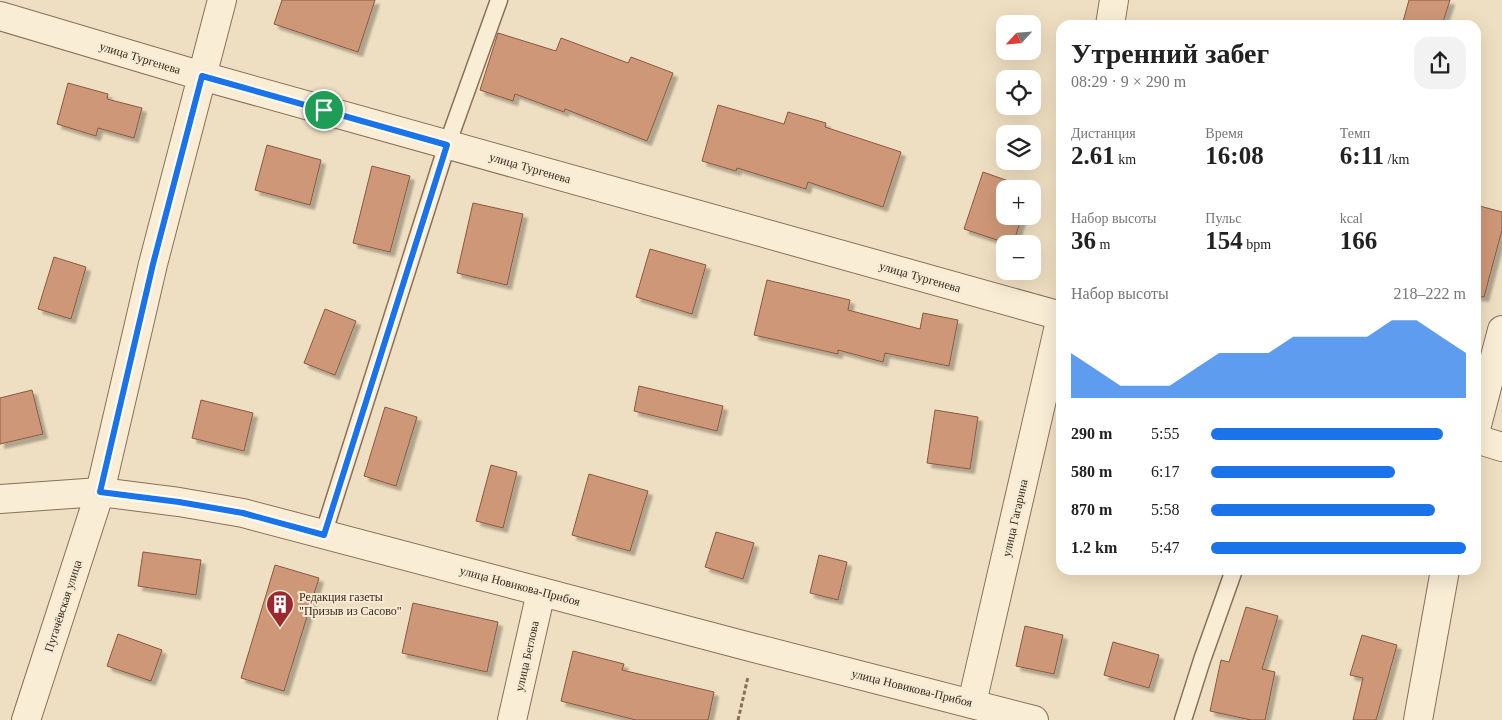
<!DOCTYPE html>
<html lang="ru">
<head>
<meta charset="utf-8">
<style>
	:root { --surface:#fff; --page:#f2f2f2; --text:#222; --muted:#767676; --accent:#1a73e8 }
	body { margin:0; font-family:"Times New Roman",serif; background:var(--page); color:var(--text); height:100vh; display:flex; flex-direction:column; font-size:19px; white-space:nowrap }
	* { box-sizing:border-box; margin:0 }
	p { font-size:16px; color:var(--muted) }
	.icon { flex:none; width:28px; height:28px; fill:none; stroke:currentColor; stroke-width:2; stroke-linecap:round; stroke-linejoin:round }
	.map { position:relative; flex:1; overflow:hidden }
	.drawer { position:absolute; left:1056px; top:20px; width:425px; height:555px; display:flex; flex-direction:column; background:var(--surface); border-radius:15px; box-shadow:0 5px 20px #0002 }
	.drawer>* { flex:none }
	.needle { width:32px; rotate:244deg }
	.fabs { position:absolute; left:996px; top:15px; display:grid; gap:10px }
	.fabs a { display:grid; place-items:center; width:45px; height:45px; border-radius:10px; background:var(--surface); box-shadow:0 5px 20px #0002; font-size:25px }
	.pin { position:absolute; display:grid; place-items:center; width:42px; height:42px; color:#fff; margin:-21px; border:2px solid #fff; border-radius:50%; box-shadow:0 1px 5px #0007 }
	.round { display:grid; place-items:center; flex:none; width:52px; height:52px; border-radius:15px; background:var(--page) }
	.overview { display:flex; align-items:center; justify-content:space-between; height:85px; padding:0 15px }
	h1 { font-size:28px; font-weight:600; line-height:38px }
	.stats { display:grid; grid-template-columns:repeat(3,1fr); gap:8px; height:85px; padding:5px 15px }
	.stats div { display:grid; align-content:center }
	.stats b { font-size:25px; font-weight:600 }
	.stats small { font-size:14px; font-weight:400 }
	.stats p { font-size:14px }
	.chart { height:140px; padding:10px 15px }
	.chart p { display:flex; justify-content:space-between }
	.chart svg { width:100%; height:90px; margin-top:5px; fill:var(--accent); opacity:.7 }
	ul { padding:0 15px; list-style:none; font-size:16px }
	li { display:grid; grid-template-columns:80px 60px 1fr; align-items:center; height:38px }
	li i { height:12px; border-radius:6px; background:var(--accent) }
	.map>svg:first-child { display:block }
	.building { fill:#ce9777; stroke:#89583e; filter:url(#shadow) }
	.lines { fill:none; stroke-linecap:round; stroke-linejoin:round }
	.service-casing { stroke:#897059; stroke-width:19 }
	.minor-casing { stroke:#897059; stroke-width:30 }
	.tertiary-casing { stroke:#897059; stroke-width:30 }
	.path { stroke:#897059; stroke-width:3; stroke-dasharray:4 2.5; stroke-linecap:butt }
	.service { stroke:#f9edd6; stroke-width:16 }
	.minor { stroke:#f9edd6; stroke-width:28 }
	.tertiary { stroke:#f9edd6; stroke-width:28 }
	.route-casing { stroke:#fff; stroke-width:10 }
	.route { stroke:#1a73e8; stroke-width:6 }
	.labels { text-anchor:middle; stroke-width:4; stroke-linejoin:round; paint-order:stroke }
	.street-label { font-size:12px; fill:#39291d; stroke:#f6ead2 }
	.poi-label { font-size:12px; fill:#39291d; stroke:#f6ead2; text-anchor:start }
</style>
</head>
<body>
<div class="map">
<svg width="1502" height="720" viewBox="0 0 1502 720">
	<defs>
		<filter id="shadow"><feDropShadow dx="4.5" dy="4.5" stdDeviation="1" flood-color="#0004"/></filter>
	</defs>
	<rect width="100%" height="100%" fill="#efdfc2"/>
	<!-- building -->
	<g class="building">
		<path d="M282 0H375L358 52 274 24Z"/>
		<path d="M1409 0H1450L1442 25H1402Z"/>
		<path d="M498 33 556 51 561 38 628 63 631 57 673 73 647 141 565 109 564 112 515 94 513 101 480 90Z"/>
		<path d="M68 83 108 94 107 99 142 108 134 138 98 128 96 136 57 124Z"/>
		<path d="M718 105 784 124 788 112 826 123 825 127 901 152 883 207 808 182 806 189 737 168 736 171 702 161Z"/>
		<path d="M267 145 321 160 310 205 255 190Z"/>
		<path d="M372 166 410 176 390 252 353 243Z"/>
		<path d="M983 172 1031 189H1005V216H1022L1013 244H1009L964 229Z"/>
		<path d="M473 203 523 214 507 285 457 273Z"/>
		<path d="M1476 205 1502 212V230L1484 297 1476 296Z"/>
		<path d="M650 249 706 265 692 314 636 297Z"/>
		<path d="M54 257 86 267 71 319 38 309Z"/>
		<path d="M767 280 850 300 848 310 920 329 923 313 958 320 949 366 885 353 883 362 838 350V354L754 335Z"/>
		<path d="M325 309 356 321 335 375 304 363Z"/>
		<path d="M639 386 723 406 717 431 634 411Z"/>
		<path d="M32 390 43 434 0 444V398Z"/>
		<path d="M201 400 253 413 244 451 192 438Z"/>
		<path d="M385 407 417 417 396 486 364 476Z"/>
		<path d="M935 410 978 417 970 469 927 463Z"/>
		<path d="M491 465 517 472 503 528 476 521Z"/>
		<path d="M589 474 648 491 630 551 572 535Z"/>
		<path d="M716 532 754 543 743 579 705 567Z"/>
		<path d="M143 552 201 560 196 595 138 586Z"/>
		<path d="M819 555 847 562 838 600 810 593Z"/>
		<path d="M275 565 319 578 284 691 241 678Z"/>
		<path d="M413 603 498 622 487 672 402 653Z"/>
		<path d="M1246 607 1278 616 1262 669 1275 672 1265 720H1251L1210 711 1221 660 1229 662Z"/>
		<path d="M1025 626 1063 635 1054 674 1016 666Z"/>
		<path d="M118 634 162 650 151 681 107 666Z"/>
		<path d="M1362 635 1397 645 1376 720H1353L1363 678 1350 675Z"/>
		<path d="M1113 642 1159 655 1149 688 1104 675Z"/>
		<path d="M573 651 624 664 622 670 714 692 708 720H636L561 701Z"/>
	</g>
	<g class="lines">
		<!-- service casing -->
		<g class="service-casing">
			<g id="service">
				<path d="M323 535 447 145 499 0"/>
				<path d="M1183 720 1202 660 1234 570"/>
			</g>
		</g>
		<!-- minor casing -->
		<g class="minor-casing">
			<g id="minor">
				<path d="M0 16 202 76 1061 316"/>
				<path d="M1110 25 1114 0"/>
				<path d="M1476 429 1502 330"/>
				<path d="M1476 439 1502 447"/>
				<path d="M100 492 153 264 222 0"/>
				<path d="M972 703 1061 317"/>
				<path d="M512 720 541 592"/>
				<path d="M1418 720 1445 570"/>
			</g>
		</g>
		<!-- tertiary casing -->
		<g class="tertiary-casing">
			<g id="tertiary">
				<path d="M0 499 100 492 179 502 243 513 754 648 1034 720"/>
				<path d="M26 720 100 492"/>
			</g>
		</g>
		<!-- path -->
		<path class="path" d="M738 720 748 677"/>
		<!-- service -->
		<use href="#service" class="service"/>
		<!-- minor -->
		<use href="#minor" class="minor"/>
		<!-- tertiary -->
		<use href="#tertiary" class="tertiary"/>
	</g>
	<g class="lines">
		<!-- route casing -->
		<g class="route-casing">
			<path id="route" d="M202 76 447 145 324 535 243 513 179 502 100 492 153 264Z"/>
		</g>
		<!-- route -->
		<use href="#route" class="route"/>
	</g>
	<!-- icons -->
	<defs>
		<g id="building-pin" transform="scale(1.4375)"><path d="M0 17L-7.5 6A9.5 9.5 0 1 1 7.5 6Z" fill="#9a282f" stroke="#f6ead2"/><path d="M-4-6H4V6H1V3H-1V6H-4ZM-2.5-4.3h1.7v1.8h-1.7ZM.8-4.3h1.7v1.8H.8ZM-2.5-1h1.7V.8h-1.7ZM.8-1h1.7V.8H.8Z" fill="#fff"/></g>
	</defs>
	<g fill-rule="evenodd">
		<use href="#building-pin" x="280" y="604"/>
	</g>
	<g class="labels">
		<!-- street labels -->
		<g class="street-label">
			<text transform="translate(140 58) rotate(17)" y="4">улица Тургенева</text>
			<text transform="translate(530 168) rotate(16)" y="4">улица Тургенева</text>
			<text transform="translate(920 277) rotate(16)" y="4">улица Тургенева</text>
			<text transform="translate(1015 518) rotate(-77)" y="4">улица Гагарина</text>
			<text transform="translate(520 586) rotate(15)" y="4">улица Новикова-Прибоя</text>
			<text transform="translate(63 606) rotate(-72)" y="4">Пугачёвская улица</text>
			<text transform="translate(527 656) rotate(-77)" y="4">улица Беглова</text>
			<text transform="translate(912 688) rotate(14)" y="4">улица Новикова-Прибоя</text>
		</g>
		<!-- poi labels -->
		<g class="poi-label">
			<text x="299" y="601">Редакция газеты<tspan x="299" dy="14">"Призыв из Сасово"</tspan></text>
		</g>
	</g>
</svg>
<div class="fabs">
<a><svg class="needle" viewBox="-14 -14 28 28"><path d="M0-13l5 13h-10z" fill="#e53935"/><path d="M0 13l5-13h-10z" fill="#767676"/></svg></a>
<a><svg class="icon" aria-label="locate" viewBox="0 0 24 24"><circle cx="12" cy="12" r="6"/><path d="M12 2v4M12 18v4M2 12h4M18 12h4"/></svg></a>
<a><svg class="icon" aria-label="layers" viewBox="0 0 24 24"><path d="M12 4l9 5-9 5-9-5zM3 14l9 5 9-5"/></svg></a>
<a>+</a>
<a>−</a>
</div>
<div class="pin" style="left:324px;top:110px;background:#1e9e55"><svg class="icon" aria-label="arrive" viewBox="0 0 24 24"><path d="M6 21V4h12l-3 4 3 4H6"/></svg></div>
<section class="drawer">
<div class="overview"><div><h1>Утренний забег</h1><p>08:29 · 9 × 290 m</p></div><a class="round"><svg class="icon" aria-label="share" viewBox="0 0 24 24"><path d="M12 15V3M7 8l5-5 5 5M5 13v7h14v-7"/></svg></a></div>
<div class="stats">
<div><p>Дистанция</p><b>2.61<small> km</small></b></div>
<div><p>Время</p><b>16:08</b></div>
<div><p>Темп</p><b>6:11<small> /km</small></b></div>
</div>
<div class="stats">
<div><p>Набор высоты</p><b>36<small> m</small></b></div>
<div><p>Пульс</p><b>154<small> bpm</small></b></div>
<div><p>kcal</p><b>166</b></div>
</div>
<div class="chart"><p><span>Набор высоты</span>218–222 m</p>
<svg viewBox="0 0 160 44" preserveAspectRatio="none"><path d="M0 44V22L10 30L20 38L30 38L40 38L50 30L60 22L70 22L80 22L90 14L100 14L110 14L120 14L130 6L140 6L150 14L160 22V44z"/></svg>
</div>
<ul>
<li><b>290 m</b>5:55<i style="width:91%"></i></li>
<li><b>580 m</b>6:17<i style="width:72%"></i></li>
<li><b>870 m</b>5:58<i style="width:88%"></i></li>
<li><b>1.2 km</b>5:47<i style="width:100%"></i></li>
</ul>
</section>
</div>
</body>
</html>
